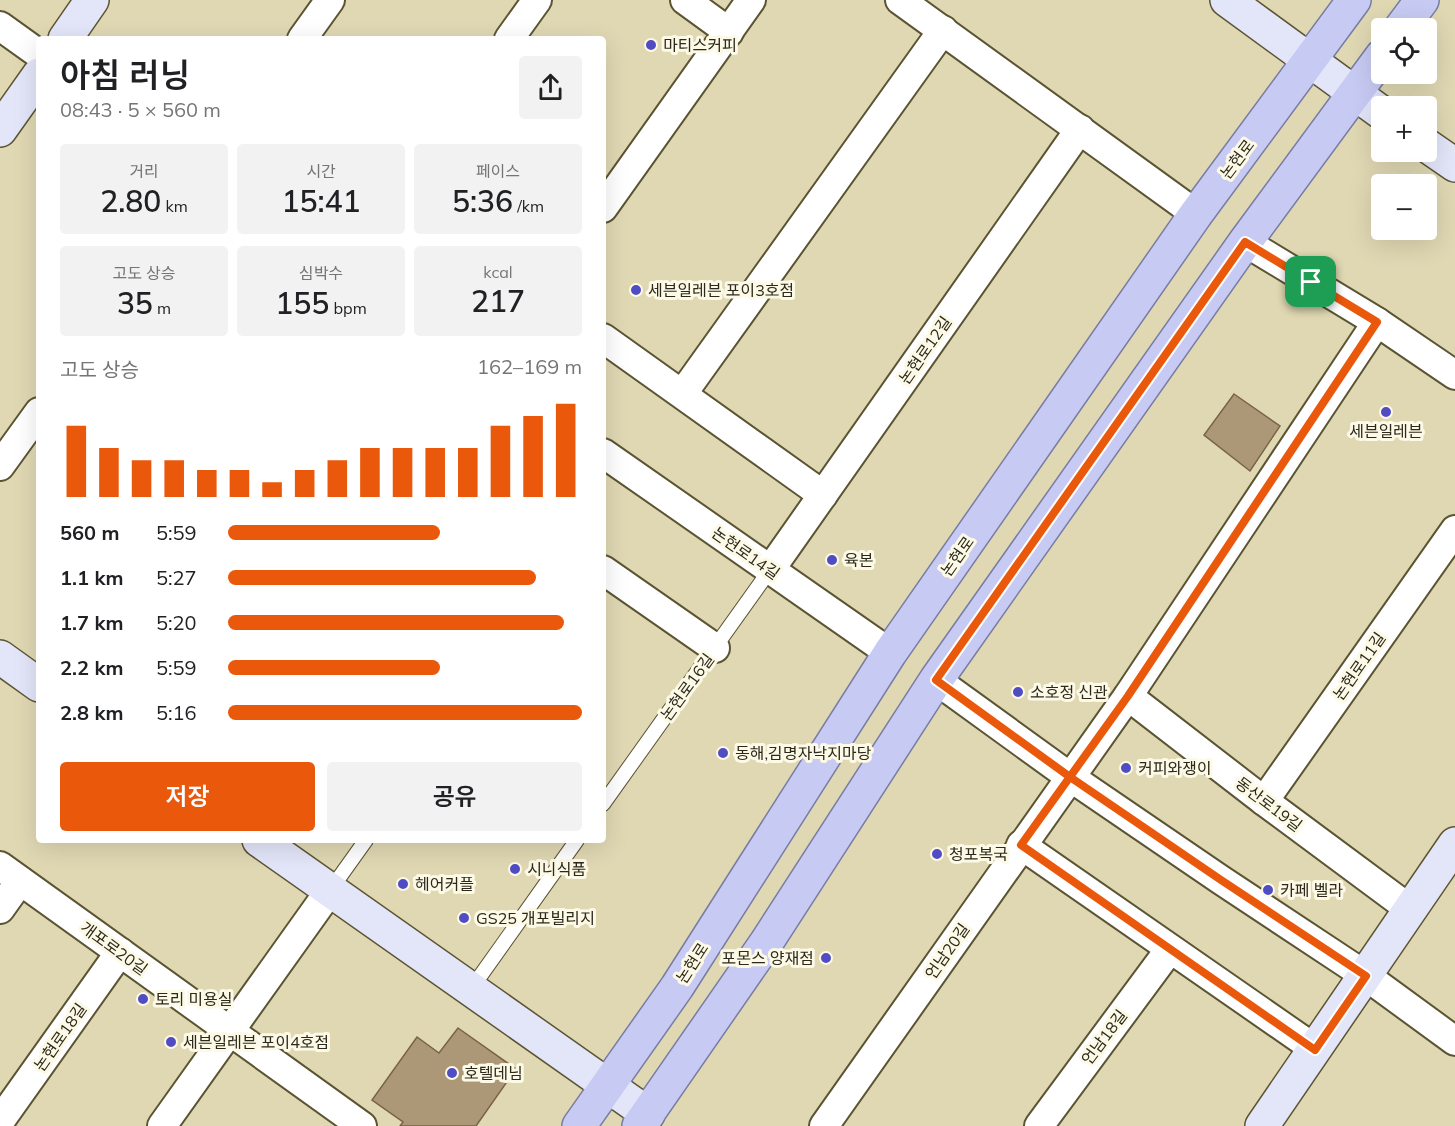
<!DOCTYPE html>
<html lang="ko">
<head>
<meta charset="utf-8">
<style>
	:root { --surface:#fff; --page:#f2f2f2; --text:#202124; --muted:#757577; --accent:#ea580c }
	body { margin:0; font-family:Mulish,"Noto Sans KR",sans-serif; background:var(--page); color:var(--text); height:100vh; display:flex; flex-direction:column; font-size:22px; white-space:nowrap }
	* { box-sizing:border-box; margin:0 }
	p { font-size:20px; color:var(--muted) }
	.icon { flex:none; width:33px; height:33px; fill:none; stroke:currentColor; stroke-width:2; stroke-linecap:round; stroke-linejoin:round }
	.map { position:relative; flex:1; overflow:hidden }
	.drawer { position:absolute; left:36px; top:36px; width:570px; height:807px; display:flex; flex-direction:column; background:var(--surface); border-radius:6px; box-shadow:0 6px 24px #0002 }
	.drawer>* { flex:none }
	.buttons { position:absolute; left:1371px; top:18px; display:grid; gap:12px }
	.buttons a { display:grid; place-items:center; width:66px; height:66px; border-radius:6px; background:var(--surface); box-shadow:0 6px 24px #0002; font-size:30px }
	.pin { position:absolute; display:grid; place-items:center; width:51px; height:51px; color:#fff; margin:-26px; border-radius:12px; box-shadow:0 3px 9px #0006 }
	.round { display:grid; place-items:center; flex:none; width:63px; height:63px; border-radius:6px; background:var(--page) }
	.head { display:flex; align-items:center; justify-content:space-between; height:102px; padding:0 24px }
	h1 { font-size:33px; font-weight:600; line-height:45px }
	.metrics { display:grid; grid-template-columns:repeat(3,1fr); gap:9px; height:102px; padding:6px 24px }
	.metrics div { display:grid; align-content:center; border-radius:6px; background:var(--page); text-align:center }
	.metrics b { font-size:30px; font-weight:600 }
	.metrics small { font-size:16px; font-weight:400 }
	.metrics p { font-size:16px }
	.chart { height:168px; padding:12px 24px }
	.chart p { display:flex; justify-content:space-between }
	.chart svg { width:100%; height:108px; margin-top:6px; stroke:var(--accent); stroke-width:6 }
	.button { display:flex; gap:12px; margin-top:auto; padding:12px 24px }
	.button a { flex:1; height:69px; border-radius:6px; background:var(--accent); color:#fff; font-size:24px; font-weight:600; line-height:69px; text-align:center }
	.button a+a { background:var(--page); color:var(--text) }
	ul { padding:0 24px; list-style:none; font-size:20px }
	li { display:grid; grid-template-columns:96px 72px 1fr; align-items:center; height:45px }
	li i { height:15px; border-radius:8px; background:var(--accent) }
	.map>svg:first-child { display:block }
	.building { fill:#ac9777; stroke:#776445; stroke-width:1.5 }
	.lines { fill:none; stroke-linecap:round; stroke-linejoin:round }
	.lane-casing { stroke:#5b5433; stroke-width:16 }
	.street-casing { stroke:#5b5433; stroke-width:32 }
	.secondary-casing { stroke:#5b5433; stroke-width:36 }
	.primary-casing { stroke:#787ca2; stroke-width:36 }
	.lane { stroke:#fff; stroke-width:14 }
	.street { stroke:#fff; stroke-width:28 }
	.secondary { stroke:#e3e5f9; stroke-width:33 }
	.primary { stroke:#c7cbf3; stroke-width:33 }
	.route-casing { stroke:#fff; stroke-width:12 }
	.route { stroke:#ea580c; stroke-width:8 }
	.poi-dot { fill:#504dc4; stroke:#fcf9e6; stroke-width:2 }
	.labels { text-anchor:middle; stroke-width:6; stroke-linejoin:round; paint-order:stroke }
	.poi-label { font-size:16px; fill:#2c291b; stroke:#fcf9e6; text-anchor:start }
	.street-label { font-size:16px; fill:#2c291b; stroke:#fcf9e6 }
</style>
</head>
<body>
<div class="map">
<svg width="1455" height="1126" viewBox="0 0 1455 1126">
	<rect width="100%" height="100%" fill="#e0d8b3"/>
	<!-- building -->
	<g class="building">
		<path d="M1234 394 1280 426 1250 471 1204 435Z"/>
		<path d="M458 1028 516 1069 476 1126H400L403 1122 372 1100 417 1037 439 1053Z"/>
	</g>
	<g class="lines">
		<!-- lane casing -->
		<g class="lane-casing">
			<g id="lane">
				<path d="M603 804 770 570"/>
				<path d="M331 889 366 840"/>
				<path d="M471 989 577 840"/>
			</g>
		</g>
		<!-- street casing -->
		<g class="street-casing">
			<g id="street">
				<path d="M685 0 729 32"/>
				<path d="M900 0 1196 214"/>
				<path d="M0 26 39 54"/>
				<path d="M302 39 330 0"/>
				<path d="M509 39 537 0"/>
				<path d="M603 208 751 0"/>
				<path d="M1245 242 1377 322 1455 375"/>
				<path d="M603 338 823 495"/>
				<path d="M683 393 943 30"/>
				<path d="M603 453 890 653"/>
				<path d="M0 466 39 412"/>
				<path d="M603 570 715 648"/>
				<path d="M770 570 1080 129"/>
				<path d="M936 680 1070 777 1221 880 1366 976 1455 1041"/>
				<path d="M1128 696 1264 801 1411 910"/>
				<path d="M1264 801 1455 530"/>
				<path d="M1021 845 1315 1049"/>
				<path d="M0 866 362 1126"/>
				<path d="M0 909 20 881"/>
				<path d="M0 1121 120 952"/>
				<path d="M162 1126 331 889"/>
				<path d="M824 1126 1128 696 1377 322"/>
				<path d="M1039 1126 1170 949"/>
			</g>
		</g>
		<!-- secondary casing -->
		<g class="secondary-casing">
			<g id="secondary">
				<path d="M1227 0 1382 113"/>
				<path d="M65 39 92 0"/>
				<path d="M0 130 39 75"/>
				<path d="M1426 145 1455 165"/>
				<path d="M0 657 39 685"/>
				<path d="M259 840 648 1114"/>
				<path d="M1262 1126 1455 844"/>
			</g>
		</g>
		<!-- primary casing -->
		<g class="primary-casing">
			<g id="primary">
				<path d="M1401 28 1422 0"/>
				<path d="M579 1126 677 987 890 653 1196 214 1354 0"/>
				<path d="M639 1126 766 943 936 680 1245 242 1382 56"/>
			</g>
		</g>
		<!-- lane -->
		<use href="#lane" class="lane"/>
		<!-- street -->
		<use href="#street" class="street"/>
		<!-- secondary -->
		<use href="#secondary" class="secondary"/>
		<!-- primary -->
		<use href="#primary" class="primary"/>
	</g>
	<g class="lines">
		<!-- route casing -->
		<g class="route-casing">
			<path id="route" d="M1311 282 1245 242 936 680 1070 777 1221 880 1366 976 1315 1050 1021 845 1128 696 1377 322 1311 282"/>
		</g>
		<!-- route -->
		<use href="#route" class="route"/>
	</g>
	<!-- markers -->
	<g class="poi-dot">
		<circle cx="651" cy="45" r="6"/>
		<circle cx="636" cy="290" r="6"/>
		<circle cx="1386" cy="412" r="6"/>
		<circle cx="832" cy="560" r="6"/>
		<circle cx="1018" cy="692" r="6"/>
		<circle cx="723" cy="753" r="6"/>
		<circle cx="1126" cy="768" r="6"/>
		<circle cx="937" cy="854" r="6"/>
		<circle cx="515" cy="869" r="6"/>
		<circle cx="403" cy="884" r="6"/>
		<circle cx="1268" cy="890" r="6"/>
		<circle cx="464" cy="918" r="6"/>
		<circle cx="826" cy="958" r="6"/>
		<circle cx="143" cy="999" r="6"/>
		<circle cx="171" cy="1042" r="6"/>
		<circle cx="452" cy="1073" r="6"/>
	</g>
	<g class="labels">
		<!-- poi labels -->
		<g class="poi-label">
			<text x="663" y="51">마티스커피</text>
			<text x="648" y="296">세븐일레븐 포이3호점</text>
			<text x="1386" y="437" text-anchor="middle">세븐일레븐</text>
			<text x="844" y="566">육본</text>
			<text x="1030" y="698">소호정 신관</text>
			<text x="735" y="759">동해,김명자낙지마당</text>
			<text x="1138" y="774">커피와쟁이</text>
			<text x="949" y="860">청포복국</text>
			<text x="527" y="875">시니식품</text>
			<text x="415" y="890">헤어커플</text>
			<text x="1280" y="896">카페 벨라</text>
			<text x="476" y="924">GS25 개포빌리지</text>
			<text x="814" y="964" text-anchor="end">포몬스 양재점</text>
			<text x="155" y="1005">토리 미용실</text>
			<text x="183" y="1048">세븐일레븐 포이4호점</text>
			<text x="464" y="1079">호텔데님</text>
		</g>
		<!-- street labels -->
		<g class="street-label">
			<text transform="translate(1237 159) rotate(-53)" y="6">논현로</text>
			<text transform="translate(925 350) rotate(-55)" y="6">논현로12길</text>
			<text transform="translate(746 553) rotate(35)" y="6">논현로14길</text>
			<text transform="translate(957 556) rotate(-55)" y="6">논현로</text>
			<text transform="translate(1359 666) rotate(-55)" y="6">논현로11길</text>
			<text transform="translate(687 687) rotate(-54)" y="6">논현로16길</text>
			<text transform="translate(1269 804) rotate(37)" y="6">동산로19길</text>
			<text transform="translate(114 948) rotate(36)" y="6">개포로20길</text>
			<text transform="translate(947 951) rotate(-55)" y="6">언남20길</text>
			<text transform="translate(692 963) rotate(-57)" y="6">논현로</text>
			<text transform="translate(60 1037) rotate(-55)" y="6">논현로18길</text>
			<text transform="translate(1104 1037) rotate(-53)" y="6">언남18길</text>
		</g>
	</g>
</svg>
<div class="buttons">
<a><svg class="icon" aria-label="locate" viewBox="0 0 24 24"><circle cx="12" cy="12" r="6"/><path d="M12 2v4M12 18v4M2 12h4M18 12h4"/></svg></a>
<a>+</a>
<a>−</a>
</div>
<div class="pin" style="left:1311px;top:282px;background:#1e9e55"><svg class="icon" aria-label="arrive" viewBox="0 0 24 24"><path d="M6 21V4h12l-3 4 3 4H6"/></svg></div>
<section class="drawer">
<div class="head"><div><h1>아침 러닝</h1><p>08:43 · 5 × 560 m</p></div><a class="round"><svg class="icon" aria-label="share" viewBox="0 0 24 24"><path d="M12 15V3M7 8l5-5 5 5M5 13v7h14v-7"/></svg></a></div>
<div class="metrics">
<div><p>거리</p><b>2.80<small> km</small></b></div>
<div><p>시간</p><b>15:41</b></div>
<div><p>페이스</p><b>5:36<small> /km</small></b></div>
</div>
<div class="metrics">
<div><p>고도 상승</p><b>35<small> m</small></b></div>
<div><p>심박수</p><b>155<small> bpm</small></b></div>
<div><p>kcal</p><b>217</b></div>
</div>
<div class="chart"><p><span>고도 상승</span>162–169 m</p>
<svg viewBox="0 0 160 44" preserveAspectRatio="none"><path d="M5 44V15M15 44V24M25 44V29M35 44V29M45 44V33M55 44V33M65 44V38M75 44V33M85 44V29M95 44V24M105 44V24M115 44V24M125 44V24M135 44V15M145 44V11M155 44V6"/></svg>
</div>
<ul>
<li><b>560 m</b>5:59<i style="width:60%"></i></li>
<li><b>1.1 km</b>5:27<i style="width:87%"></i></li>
<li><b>1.7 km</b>5:20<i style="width:95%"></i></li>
<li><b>2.2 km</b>5:59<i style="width:60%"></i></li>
<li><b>2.8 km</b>5:16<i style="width:100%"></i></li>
</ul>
<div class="button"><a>저장</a><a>공유</a></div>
</section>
</div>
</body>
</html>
